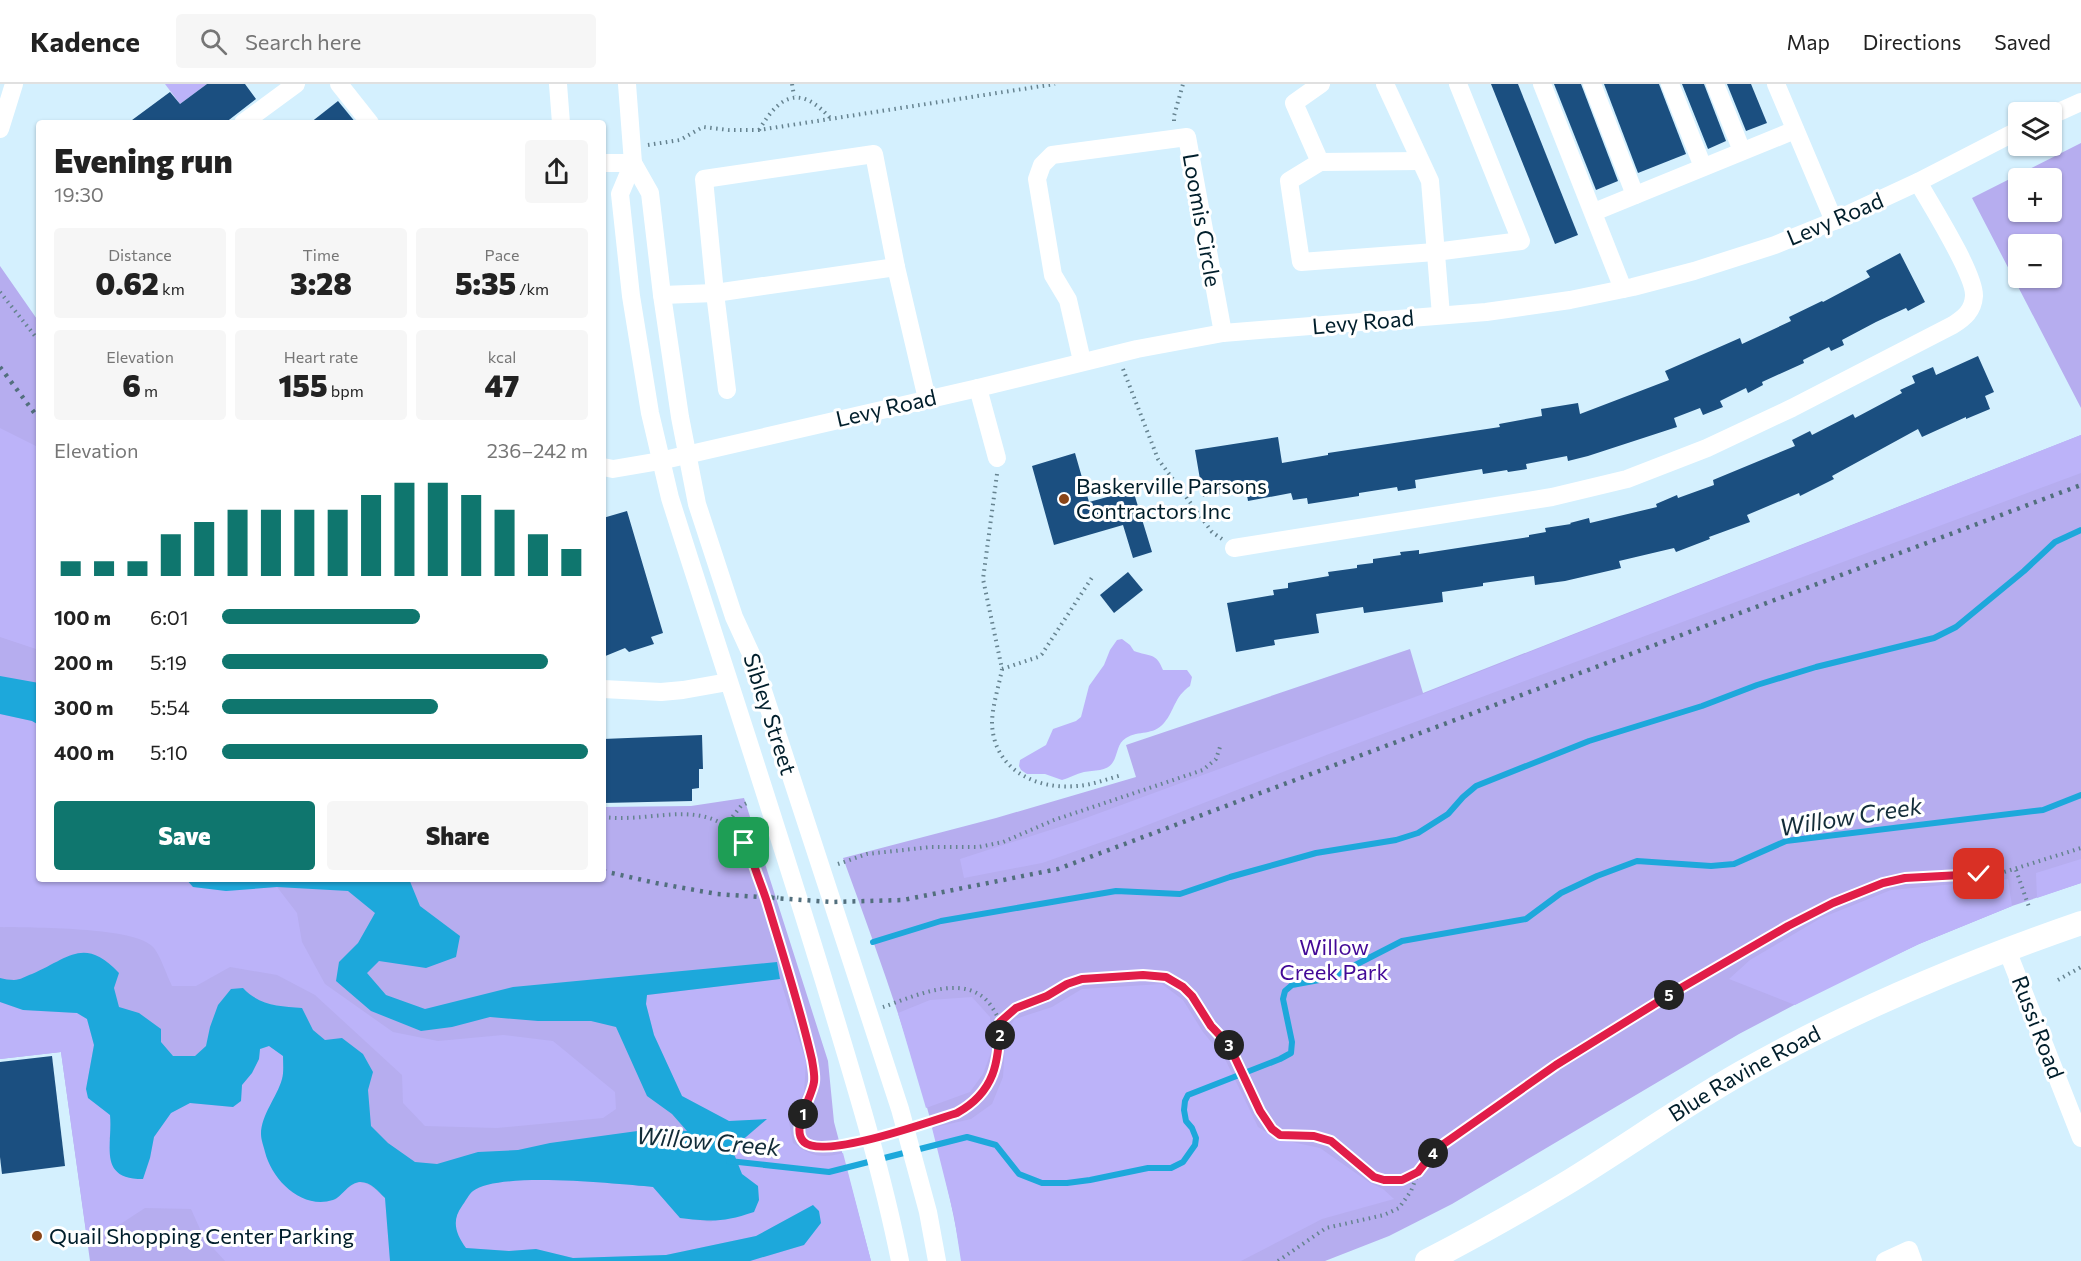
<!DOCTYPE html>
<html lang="en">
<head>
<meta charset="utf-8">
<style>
	:root { --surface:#fff; --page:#f6f6f6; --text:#222; --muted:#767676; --line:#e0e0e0; --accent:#0f766e }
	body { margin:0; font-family:Commissioner,sans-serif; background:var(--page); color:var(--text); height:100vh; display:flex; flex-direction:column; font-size:22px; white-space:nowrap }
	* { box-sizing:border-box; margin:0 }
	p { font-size:20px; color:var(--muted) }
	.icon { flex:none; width:33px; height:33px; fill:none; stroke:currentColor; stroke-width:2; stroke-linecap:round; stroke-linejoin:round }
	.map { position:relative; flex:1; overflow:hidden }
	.side { position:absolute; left:36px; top:36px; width:570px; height:762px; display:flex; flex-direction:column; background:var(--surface); border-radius:6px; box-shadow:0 2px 4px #0004 }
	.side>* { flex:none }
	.fabs { position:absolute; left:2008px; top:18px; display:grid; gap:12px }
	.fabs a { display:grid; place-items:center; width:54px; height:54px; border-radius:6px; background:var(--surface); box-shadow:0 2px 4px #0004; font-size:30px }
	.pin { position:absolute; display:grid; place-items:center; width:51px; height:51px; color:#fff; margin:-26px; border-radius:12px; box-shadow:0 3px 9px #0006 }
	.km { position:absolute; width:30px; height:30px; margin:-15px; border-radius:50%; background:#222; color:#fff; font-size:16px; line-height:30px; text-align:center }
	.round { display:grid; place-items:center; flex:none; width:63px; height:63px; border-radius:6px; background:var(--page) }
	.head { display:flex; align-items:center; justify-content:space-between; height:102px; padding:0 18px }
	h1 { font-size:33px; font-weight:800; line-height:45px }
	.stats { display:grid; grid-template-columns:repeat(3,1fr); gap:9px; height:102px; padding:6px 18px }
	.stats div { display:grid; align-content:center; border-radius:6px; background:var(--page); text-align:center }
	.stats b { font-size:30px; font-weight:800 }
	.stats small { font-size:16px; font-weight:400 }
	.stats p { font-size:16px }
	.chart { height:168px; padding:12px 18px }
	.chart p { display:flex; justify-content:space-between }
	.chart svg { width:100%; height:108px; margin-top:6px; stroke:var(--accent); stroke-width:6 }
	.action { display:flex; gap:12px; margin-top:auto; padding:12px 18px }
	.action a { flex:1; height:69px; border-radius:6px; background:var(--accent); color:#fff; font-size:24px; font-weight:800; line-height:69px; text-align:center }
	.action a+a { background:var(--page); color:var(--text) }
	ul { padding:0 18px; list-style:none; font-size:20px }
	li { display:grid; grid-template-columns:96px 72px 1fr; align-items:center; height:45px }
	li i { height:15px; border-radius:8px; background:var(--accent) }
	header { display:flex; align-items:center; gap:36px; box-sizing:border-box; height:84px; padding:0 30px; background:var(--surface); border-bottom:2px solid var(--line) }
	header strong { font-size:28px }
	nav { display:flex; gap:33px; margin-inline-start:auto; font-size:21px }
	.search { width:420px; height:54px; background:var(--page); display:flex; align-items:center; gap:15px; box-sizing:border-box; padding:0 21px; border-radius:6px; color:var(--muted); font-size:22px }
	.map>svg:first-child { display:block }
	.green { fill:#b6adef; fill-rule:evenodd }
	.forest { fill:#bcb3f9 }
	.water { fill:#1da8db }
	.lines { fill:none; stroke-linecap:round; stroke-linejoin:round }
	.stream { stroke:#1da8db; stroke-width:6 }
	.building { fill:#1b4f80 }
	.path { stroke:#668390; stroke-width:4; stroke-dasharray:1.5 4.5; stroke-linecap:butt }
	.minor { stroke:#fff; stroke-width:18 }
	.major { stroke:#fff; stroke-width:24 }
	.rail { stroke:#526f7d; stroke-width:4.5; stroke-dasharray:3 6; stroke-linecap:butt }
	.route-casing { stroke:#fff; stroke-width:12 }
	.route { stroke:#e11d48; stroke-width:8 }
	.poi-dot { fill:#894518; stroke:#fff; stroke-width:2 }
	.labels { text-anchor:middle; stroke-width:6; stroke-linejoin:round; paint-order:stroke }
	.street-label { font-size:22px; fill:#001e2b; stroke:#fff }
	.poi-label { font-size:22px; fill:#001e2b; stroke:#fff; text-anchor:start }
	.park-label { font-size:22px; fill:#430a97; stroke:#fff }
	.water-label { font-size:24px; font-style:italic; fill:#132d39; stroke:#fff }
</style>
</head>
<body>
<header>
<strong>Kadence</strong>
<div class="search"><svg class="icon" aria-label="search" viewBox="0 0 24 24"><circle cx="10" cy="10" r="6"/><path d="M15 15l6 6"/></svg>Search here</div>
<nav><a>Map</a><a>Directions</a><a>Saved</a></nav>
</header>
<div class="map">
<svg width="2081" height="1177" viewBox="0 0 2081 1177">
	<rect width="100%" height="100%" fill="#d4f0fe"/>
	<!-- green -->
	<g class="green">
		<path d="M2081 59V324L1972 114ZM2052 94V128H2019V94ZM2019 160H2052V194H2019Z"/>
		<path d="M0 182 39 238V795H603V723L691 722 744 714 828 977 834 1038 871 1177H90L61 968 0 975Z"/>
		<path d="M2081 351V799L2012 822 1919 860 1836 899 1739 950 1452 1120 1389 1152 1325 1177H962C939 1038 891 905 843 774L996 734 1136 693 1126 661 1410 565 1423 609Z"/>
	</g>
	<!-- forest -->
	<g class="forest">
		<path d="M165 0H207L180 20Z"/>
		<path d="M0 344 36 362 39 366V566L0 553Z"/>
		<path d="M2081 351V389L1329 670 1122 751 1042 779 964 794 960 775 1075 738 1423 610Z"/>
		<path d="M1122 555 1130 561 1134 567C1150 573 1156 568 1163 586H1187L1192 593 1190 602C1174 613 1175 626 1164 639 1153 652 1139 646 1126 654 1117 659 1118 670 1113 678 1107 688 1094 686 1084 688 1076 690 1069 694 1062 696L1045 690H1027L1021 686 1019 682 1020 676 1046 661 1053 645 1076 637 1081 633 1089 602 1104 581 1110 566 1117 556Z"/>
		<path d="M0 630 32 637 39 641V795H186L193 803 226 807 277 803 297 829 302 858 325 900 393 948 438 957 503 951 553 957 615 1008 616 1025 603 1034 497 1044 425 1042 403 1019 402 991 315 911 277 891 230 883 196 902H172C166 890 162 875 154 864 137 842 29 844 0 843Z"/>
		<path d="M2081 775V799L2037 814 2036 789Z"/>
		<path d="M2008 795 2012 822 1919 860 1795 921 1729 895 1750 876 1821 834 1891 806Z"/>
		<path d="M780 895 806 978 804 1008 789 1038 793 1059C811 1072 821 1075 843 1069L871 1177H750L804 1161 813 1121 756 1152 666 1171 573 1174 536 1165 509 1167 466 1164C456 1150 450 1137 462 1122 465 1118 469 1110 473 1107 499 1087 618 1100 653 1103L680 1134 711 1138 758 1102 742 1090 732 1065 766 1036 729 1037 682 1012 654 951 646 920 647 911Z"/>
		<path d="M1162 900 1183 916 1203 948 1225 975 1258 1043 1278 1055 1320 1064 1370 1099 1383 1105 1394 1115 1322 1135 1241 1177H961L954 1132 932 1044 971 1035 992 1020 1003 993 1006 947 1015 935 1052 923 1082 905Z"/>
		<path d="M972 913 990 933 993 963 983 990 970 1008 926 1024 898 929 930 916Z"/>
		<path d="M0 918 23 926 77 929 87 935 94 961 86 1005 110 1031 111 1045 109 1055 150 1074 154 1053 171 1029 190 1019 233 1023 241 1017 242 1001 252 989 259 975 260 965 269 962 283 971V992L278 1007 266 1072 275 1090 293 1109 335 1116C357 1094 362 1092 385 1114L390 1177H225L204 1154 191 1125 145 1124 88 1161 61 968 0 975Z"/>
	</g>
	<!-- water -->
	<g class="water">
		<path d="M0 592 39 599V641L32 637 0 630Z"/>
		<path d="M186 795H409L420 822 460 852 456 873 426 884 379 877 367 889 386 911 425 925 513 903 777 878 780 895 647 911 646 920 654 951 682 1012 729 1037 767 1035 732 1065 742 1090 758 1102 759 1116 754 1128C724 1138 712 1138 680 1134L653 1103C618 1100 498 1087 473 1107 469 1110 465 1118 462 1122 451 1137 456 1150 466 1164L509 1167 536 1165 573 1174 666 1171 756 1152 813 1121 819 1127 821 1139 804 1161 750 1177H390L385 1114C378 1107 370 1097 359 1098 347 1100 342 1113 333 1116 302 1126 272 1096 265 1068 264 1063 261 1056 261 1050 261 1031 277 1013 282 995 284 988 283 979 283 972L269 962 260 965 259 975 252 989 242 1001 241 1017 233 1023 190 1019 171 1029 154 1053 150 1074 143 1095C97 1095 113 1061 110 1031L88 1014 86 1005 94 961 87 935 77 929 23 926 0 918V894C4 895 10 896 14 896 20 896 26 892 32 890 69 874 84 852 119 889L114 904 119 923 139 929 161 945V958L173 972H195L206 962 210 943 218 921 231 905 243 904C260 922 279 922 302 924L313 946 325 956 342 954 363 970 373 988 368 1006 371 1042 388 1059 415 1078 437 1080 478 1068 518 1066 550 1059 652 1045 687 1047 672 1030 647 1012 616 943 591 937H538L490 933 452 943 421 947 371 927 336 897 339 878 358 859 375 829 348 807 277 803 226 807 193 803Z"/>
	</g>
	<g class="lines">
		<!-- stream -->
		<g class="stream">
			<path d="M873 858 941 837 1116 807 1180 810 1230 793 1316 769 1396 756 1418 749 1448 730 1463 713 1476 702 1589 657 1702 622 1757 601 1816 583 1934 554 1956 543 2024 487 2055 458 2081 446"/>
			<path d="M729 1077 829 1088 967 1053 996 1061 1019 1090 1042 1099H1067L1090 1096 1148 1084H1171L1183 1078 1195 1061 1196 1054 1192 1044 1186 1037 1184 1026 1185 1017 1188 1011 1280 975 1291 969 1292 958 1283 915 1285 907 1292 901 1330 894 1402 857 1526 835 1561 809 1597 792 1637 777 1711 782 1734 780 1786 757 2043 726 2081 711"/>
		</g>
	</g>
	<!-- building -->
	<g class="building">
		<path d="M207 0H245L256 15 225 39H128L170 8 180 20Z"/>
		<path d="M1491 0H1518L1578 151 1555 160Z"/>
		<path d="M1554 0H1581L1618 97 1596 106Z"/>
		<path d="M1604 0H1659L1686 70 1638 89Z"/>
		<path d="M1682 0H1704L1726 57 1708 65Z"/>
		<path d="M1727 0H1751L1767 39 1746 47Z"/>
		<path d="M338 17 356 39H310Z"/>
		<path d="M1900 169 1925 218 1908 227 1906 224 1876 238 1842 256 1844 261 1831 267 1829 263 1803 276 1804 279 1762 298 1763 301 1748 309 1746 304 1720 317 1723 323 1703 331 1700 324 1674 334 1677 343 1588 372 1568 377 1567 372 1526 380 1527 385 1508 388 1507 386 1483 390 1482 385 1415 396 1416 404 1398 407 1397 403 1359 409V412L1308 420 1307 414 1293 416 1291 409 1248 417 1246 406 1203 413 1195 366 1278 353 1282 379 1328 371V369L1500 343 1499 340 1542 332 1541 325 1578 319 1580 330 1669 296 1665 287 1740 254 1742 260 1791 237 1789 233 1822 217 1823 218 1870 193 1866 187Z"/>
		<path d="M1978 272 1994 308 1985 312 1990 325 1966 335V333L1922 353 1918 345 1832 392 1834 395 1800 412 1799 409 1747 431 1750 438 1709 453 1710 455 1676 468 1674 464 1619 477 1621 484 1565 497 1535 501 1534 492 1483 499V502L1442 508 1443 518 1364 529 1363 523 1316 530 1319 549 1274 556 1275 561 1236 568 1227 519 1274 511 1273 506 1288 504V499L1329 492 1328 488 1357 484V481L1373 479V475L1401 471 1400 468 1419 466V470L1529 453V451L1546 448 1545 444 1571 440 1570 439 1589 434 1590 439 1657 423 1656 420 1677 411 1678 414 1714 401 1713 396 1795 362 1792 356 1810 347 1812 351 1853 330 1855 334 1902 309 1900 306 1915 299 1912 292 1933 283 1936 291Z"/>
		<path d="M1075 369 1089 418 1133 406 1152 468 1133 474 1123 441 1054 461 1032 382Z"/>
		<path d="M627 427 663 549 651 553 654 560 629 568 625 564 603 573V434Z"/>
		<path d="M1128 488 1143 506 1114 529 1100 511Z"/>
		<path d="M702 651 703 685H699V704L692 705V717L603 719V655Z"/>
		<path d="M52 972 65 1082 2 1090 0 1073V978Z"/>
	</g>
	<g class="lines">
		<!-- path -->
		<g class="path">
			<path d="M792 0 794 12"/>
			<path d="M1174 37V32L1183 0"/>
			<path d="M759 46C781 9 801 1 832 36"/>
			<path d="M648 61 680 56 703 43 729 46H759L1055 0"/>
			<path d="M0 208 39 257"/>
			<path d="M1123 285 1158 375 1212 448 1222 455"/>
			<path d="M997 390 983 495 1002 585 1038 573 1042 570 1093 492"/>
			<path d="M1002 585C999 602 992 622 992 640 994 685 1035 706 1077 702 1092 701 1107 695 1122 691"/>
			<path d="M603 733C661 740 713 706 751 771 755 786 760 800 766 814 778 849 788 885 798 920 804 941 812 964 814 987 816 1008 790 1041 803 1056 813 1069 841 1063 855 1059"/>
			<path d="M725 742 741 722 749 718"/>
			<path d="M838 780 867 770 931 763H979L1003 758 1054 736 1203 686 1216 675 1221 660"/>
			<path d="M2016 786 2029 823"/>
			<path d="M765 812 782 814"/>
			<path d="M2058 896 2081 883"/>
			<path d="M883 923C910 914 953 893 980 911 989 916 996 929 1000 938"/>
			<path d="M920 1040C932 1037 945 1034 956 1030 993 1015 999 973 1000 938L1016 924 1047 912 1067 899 1081 895 1143 891 1166 893 1183 903 1192 911 1211 942 1229 961 1260 1027 1272 1045 1280 1051 1314 1052 1331 1057 1374 1093 1384 1096 1402 1097 1418 1088 1435 1066 1556 981 1698 893 1833 819 1883 799 1905 794 1934 792 2001 789 2081 764"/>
			<path d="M1278 1177 1326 1144 1384 1131 1399 1124 1411 1107 1418 1089"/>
		</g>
		<!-- minor -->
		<g class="minor">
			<path d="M339 0 370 39"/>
			<path d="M558 0 561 39"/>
			<path d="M627 0 633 79 620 110 631 212 650 329 670 414C721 575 775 736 824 897 852 990 881 1082 900 1177"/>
			<path d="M1321 0 1294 19 1320 78 1289 97 1301 178 1435 168 1521 157 1458 0"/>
			<path d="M1385 0 1430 97 1441 231"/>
			<path d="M1542 0 1623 205"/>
			<path d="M1592 0 1635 111"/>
			<path d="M1670 0 1703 83"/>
			<path d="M1715 0 1742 67"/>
			<path d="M1776 0 1834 137"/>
			<path d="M2052 31 2081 18"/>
			<path d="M243 39 296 0"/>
			<path d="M0 45 14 0"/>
			<path d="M1320 78 1420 77"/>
			<path d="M603 79H633"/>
			<path d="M633 79 650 109 662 211 680 333 697 420 734 533 751 570 900 1025 928 1128 937 1177"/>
			<path d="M1594 128 1795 46"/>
			<path d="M662 211 715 209 896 183 927 315"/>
			<path d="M1082 277 1068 216 1053 191 1037 95 1042 81 1052 71 1187 53 1223 249"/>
			<path d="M978 304 997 374"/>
			<path d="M727 306 715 209 704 95 874 70 896 183"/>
			<path d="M603 383 613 385 660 377 978 304 1137 265 1223 249 1486 228 1570 216 1633 203 1694 187 1775 161 1834 137 1918 98 2019 46"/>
			<path d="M1234 464 1552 413 1627 395 1707 364 1792 324 1953 241C1964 234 1973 227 1974 212 1975 190 1931 121 1918 98"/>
			<path d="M603 605 661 608 683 606 728 598"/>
			<path d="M2007 866 2081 1054"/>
			<path d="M1885 1177 1909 1166 1913 1177"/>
		</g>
		<!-- major -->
		<path class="major" id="s1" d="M1427 1177C1474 1153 1520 1127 1565 1100 1624 1064 1681 1023 1741 989 1848 928 1965 879 2081 839"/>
		<!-- rail -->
		<g class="rail">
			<path d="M0 283 39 335"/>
			<path d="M603 787 656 799 717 810 831 818 903 816 1058 785 2081 401"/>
		</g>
	</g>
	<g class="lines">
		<!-- route casing -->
		<g class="route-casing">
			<path id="route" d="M744 759 751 771C755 787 762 802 767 818 783 871 800 923 812 976 813 983 815 991 814 998 812 1014 790 1045 804 1058 823 1076 931 1037 957 1029 995 1008 999 978 1000 938L1016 924 1047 912 1067 900 1082 895 1143 891 1166 893 1183 903 1192 912 1211 942 1229 961 1260 1027 1272 1045 1280 1051 1314 1052 1331 1057 1374 1093 1384 1096H1402L1418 1088 1435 1066 1556 981 1674 908 1788 842 1833 819 1883 799 1905 794 1979 790"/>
		</g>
		<!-- route -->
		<use href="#route" class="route"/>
	</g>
	<!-- markers -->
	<g class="poi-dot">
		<circle cx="1064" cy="415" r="6"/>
		<circle cx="37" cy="1152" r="6"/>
	</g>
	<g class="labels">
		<!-- street labels -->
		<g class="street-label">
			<text transform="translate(1835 135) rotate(-23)" y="8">Levy Road</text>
			<text transform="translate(1202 136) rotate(80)" y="8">Loomis Circle</text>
			<text transform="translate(1363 238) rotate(-5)" y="8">Levy Road</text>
			<text transform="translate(886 324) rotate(-13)" y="8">Levy Road</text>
			<text transform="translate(770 630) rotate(72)" y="8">Sibley Street</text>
			<text transform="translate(2038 943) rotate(69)" y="8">Russi Road</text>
			<text dy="8" stroke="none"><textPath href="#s1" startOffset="369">Blue Ravine Road</textPath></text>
		</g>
		<!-- poi labels -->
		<g class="poi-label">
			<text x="1076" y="410">Baskerville Parsons<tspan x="1076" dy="25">Contractors Inc</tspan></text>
			<text x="49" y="1160">Quail Shopping Center Parking</text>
		</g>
		<!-- park labels -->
		<g class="park-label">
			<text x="1334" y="871">Willow<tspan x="1334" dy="25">Creek Park</tspan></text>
		</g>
		<!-- water labels -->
		<g class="water-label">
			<text transform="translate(1851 733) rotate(-9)" y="8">Willow Creek</text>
			<text transform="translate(708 1058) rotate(5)" y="8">Willow Creek</text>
		</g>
	</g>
</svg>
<div class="fabs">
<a><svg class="icon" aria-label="layers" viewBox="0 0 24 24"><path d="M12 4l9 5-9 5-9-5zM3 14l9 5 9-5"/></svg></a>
<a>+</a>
<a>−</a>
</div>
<div class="pin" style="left:744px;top:759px;background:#1e9e55"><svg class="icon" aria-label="arrive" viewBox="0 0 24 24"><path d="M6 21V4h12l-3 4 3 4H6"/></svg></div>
<div class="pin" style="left:1979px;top:790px;background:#d93025"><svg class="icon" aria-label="check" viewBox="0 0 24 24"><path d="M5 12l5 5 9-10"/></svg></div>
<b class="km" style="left:803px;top:1030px">1</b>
<b class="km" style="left:1000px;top:951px">2</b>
<b class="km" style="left:1229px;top:961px">3</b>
<b class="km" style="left:1433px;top:1069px">4</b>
<b class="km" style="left:1669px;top:911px">5</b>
<section class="side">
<div class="head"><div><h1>Evening run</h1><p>19:30</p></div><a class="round"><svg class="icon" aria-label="share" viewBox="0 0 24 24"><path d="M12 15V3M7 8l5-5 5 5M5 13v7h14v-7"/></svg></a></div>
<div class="stats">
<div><p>Distance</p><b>0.62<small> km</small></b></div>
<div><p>Time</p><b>3:28</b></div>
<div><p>Pace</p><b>5:35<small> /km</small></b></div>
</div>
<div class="stats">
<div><p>Elevation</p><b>6<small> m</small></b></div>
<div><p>Heart rate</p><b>155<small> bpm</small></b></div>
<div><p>kcal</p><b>47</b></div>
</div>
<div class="chart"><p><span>Elevation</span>236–242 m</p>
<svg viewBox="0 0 160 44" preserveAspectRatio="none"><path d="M5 44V38M15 44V38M25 44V38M35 44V27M45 44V22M55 44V17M65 44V17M75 44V17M85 44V17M95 44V11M105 44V6M115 44V6M125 44V11M135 44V17M145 44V27M155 44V33"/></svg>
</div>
<ul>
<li><b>100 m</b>6:01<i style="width:54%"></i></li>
<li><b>200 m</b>5:19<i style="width:89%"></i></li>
<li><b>300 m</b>5:54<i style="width:59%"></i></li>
<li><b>400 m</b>5:10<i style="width:100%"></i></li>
</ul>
<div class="action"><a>Save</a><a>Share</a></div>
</section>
</div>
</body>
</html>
